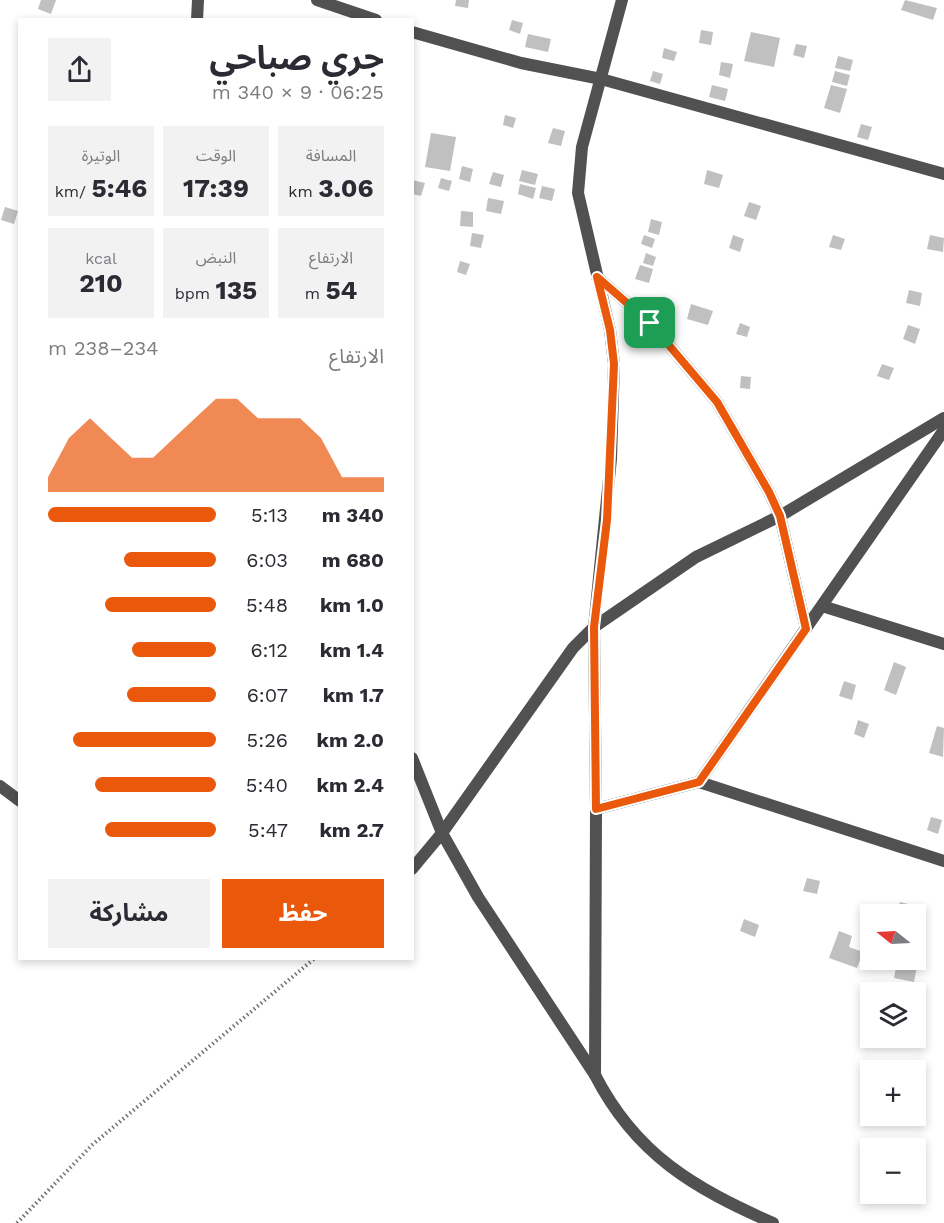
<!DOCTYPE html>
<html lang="ar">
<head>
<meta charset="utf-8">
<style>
	:root { --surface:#fff; --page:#f2f2f3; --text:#2b2b33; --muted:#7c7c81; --accent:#ea580c }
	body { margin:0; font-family:"Work Sans","Noto Sans Arabic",sans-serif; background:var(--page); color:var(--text); direction:rtl; height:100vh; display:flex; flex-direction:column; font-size:22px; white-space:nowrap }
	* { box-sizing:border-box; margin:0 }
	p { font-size:20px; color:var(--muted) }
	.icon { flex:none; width:33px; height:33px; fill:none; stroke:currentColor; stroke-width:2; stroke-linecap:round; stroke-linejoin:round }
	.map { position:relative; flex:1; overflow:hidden; direction:ltr }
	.sheet { position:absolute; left:18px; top:18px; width:396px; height:942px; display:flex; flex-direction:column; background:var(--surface); border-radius:0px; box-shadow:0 3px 9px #0003; direction:rtl }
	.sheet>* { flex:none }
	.needle { width:39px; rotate:288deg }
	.buttons { position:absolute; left:860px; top:904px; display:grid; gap:12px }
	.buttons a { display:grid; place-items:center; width:66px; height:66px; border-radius:0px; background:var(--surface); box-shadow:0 3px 9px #0003; font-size:30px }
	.pin { position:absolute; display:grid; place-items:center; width:51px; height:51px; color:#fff; margin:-26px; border-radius:12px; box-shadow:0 3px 9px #0006 }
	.round { display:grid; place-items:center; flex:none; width:63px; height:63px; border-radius:0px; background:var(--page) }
	.overview { display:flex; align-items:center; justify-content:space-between; height:102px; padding:0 30px }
	h1 { font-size:33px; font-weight:700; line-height:45px }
	.stats { display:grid; grid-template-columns:repeat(3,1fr); gap:9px; height:102px; padding:6px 30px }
	.stats div { display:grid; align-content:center; border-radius:0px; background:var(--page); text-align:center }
	.stats b { font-size:26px; font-weight:700 }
	.stats small { font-size:16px; font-weight:400 }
	.stats p { font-size:16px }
	.chart { height:168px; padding:12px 30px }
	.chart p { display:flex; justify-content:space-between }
	.chart svg { width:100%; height:108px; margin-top:6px; fill:var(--accent); opacity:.7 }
	.button { display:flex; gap:12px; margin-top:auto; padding:12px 30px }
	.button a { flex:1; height:69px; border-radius:0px; background:var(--accent); color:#fff; font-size:24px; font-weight:700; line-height:69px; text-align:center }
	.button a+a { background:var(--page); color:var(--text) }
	ul { padding:0 30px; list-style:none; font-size:20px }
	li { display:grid; grid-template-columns:96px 72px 1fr; align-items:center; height:45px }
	li i { height:15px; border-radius:8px; background:var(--accent) }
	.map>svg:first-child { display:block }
	.building { fill:#c0c0c0 }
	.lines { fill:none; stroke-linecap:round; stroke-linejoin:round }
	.path { stroke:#737373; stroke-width:4; stroke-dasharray:1.5 3; stroke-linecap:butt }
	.street { stroke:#515151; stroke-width:12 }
	.route-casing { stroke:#fff; stroke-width:12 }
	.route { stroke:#ea580c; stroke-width:8 }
</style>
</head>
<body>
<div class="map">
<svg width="944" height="1223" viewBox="0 0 944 1223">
	<rect width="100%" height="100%" fill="#fff"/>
	<!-- building -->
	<g class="building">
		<path d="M41 0H56L51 14 38 9Z"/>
		<path d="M456 0H469L468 8 455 6Z"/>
		<path d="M905 0 937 8 933 20 901 10Z"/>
		<path d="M512 20 523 23 520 34 509 30Z"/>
		<path d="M701 30 713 32 711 45 699 43Z"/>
		<path d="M751 32 780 38 774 67 744 61Z"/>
		<path d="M528 34 551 39 548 52 525 47Z"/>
		<path d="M796 44 807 46 804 58 793 55Z"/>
		<path d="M664 48 677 52 674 61 662 58Z"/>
		<path d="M838 56 853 60 850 71 835 68Z"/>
		<path d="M721 62 733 64 730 78 719 75Z"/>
		<path d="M653 71 663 74 660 84 650 81Z"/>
		<path d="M835 71 850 75 847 86 832 82Z"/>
		<path d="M712 85 728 89 725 101 709 97Z"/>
		<path d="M831 85 847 89 840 113 824 108Z"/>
		<path d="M505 115 516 118 513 128 503 125Z"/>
		<path d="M861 124 872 127 868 140 857 137Z"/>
		<path d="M553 128 565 131 561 146 548 143Z"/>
		<path d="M431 133 456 137 450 171 425 167Z"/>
		<path d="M462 166 473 169 470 182 459 179Z"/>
		<path d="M522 170 538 174 535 185 519 181Z"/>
		<path d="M707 170 723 175 719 188 704 184Z"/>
		<path d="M493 172 504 175 501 187 489 184Z"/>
		<path d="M441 178 452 181 449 191 438 188Z"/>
		<path d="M412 180 425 183 421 196 412 194Z"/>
		<path d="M520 184 536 188 533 199 518 194Z"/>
		<path d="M542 186 555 189 552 201 539 198Z"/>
		<path d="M488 198 504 201 501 214 486 211Z"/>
		<path d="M749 202 761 206 756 220 744 216Z"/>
		<path d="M5 207 18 211 14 224 1 220Z"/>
		<path d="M461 211 473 212V227L460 226Z"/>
		<path d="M651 219 662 222 659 235 648 232Z"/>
		<path d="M472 233 484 235 481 248 470 246Z"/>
		<path d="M644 235 655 239 652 248 641 244Z"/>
		<path d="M733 235 744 239 740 252 729 248Z"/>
		<path d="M833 235 845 239 841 250 829 247Z"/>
		<path d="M930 235 944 238 943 252 927 249Z"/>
		<path d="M646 253 656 257 653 266 643 263Z"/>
		<path d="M460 261 470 264 466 275 457 272Z"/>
		<path d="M640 265 653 269 649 283 635 279Z"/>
		<path d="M909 290 922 293 920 306 906 303Z"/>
		<path d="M691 304 713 311 708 325 687 319Z"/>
		<path d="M740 323 750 327 747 337 736 334Z"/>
		<path d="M908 325 920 329 915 344 903 339Z"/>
		<path d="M882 364 894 368 889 380 877 376Z"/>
		<path d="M741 376 751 377 750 389 740 388Z"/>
		<path d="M894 662 906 667 896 695 884 690Z"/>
		<path d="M844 681 856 685 852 700 839 696Z"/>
		<path d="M858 720 869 724 864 738 854 734Z"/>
		<path d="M937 726 944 728 943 757 929 753Z"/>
		<path d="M931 817 942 820 938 834 927 830Z"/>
		<path d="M807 878 820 881 817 894 803 891Z"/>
		<path d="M900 902 912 905 909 915 896 914Z"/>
		<path d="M744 919 759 925 755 937 740 931Z"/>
		<path d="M839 931 852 936 849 947 863 952 857 968 829 958Z"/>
		<path d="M897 962 917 966 914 982 894 978Z"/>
	</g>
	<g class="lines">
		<!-- path -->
		<path class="path" d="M17 1223 92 1145 315 958"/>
		<!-- street -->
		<g class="street">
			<path d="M317 0 376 20"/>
			<path d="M197 20 198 0"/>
			<path d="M412 32 521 63 601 79 944 174"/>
			<path d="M597 277 650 323 717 402 769 492 780 516 806 629"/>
			<path d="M822 606 944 644"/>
			<path d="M412 758 442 833 478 897 595 1075C636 1155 694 1188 773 1223"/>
			<path d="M699 782 944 430"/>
			<path d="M0 786 20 801"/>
			<path d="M596 809 699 782 944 861"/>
			<path d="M412 869 442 833 573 648 594 627 696 557 780 516 944 418"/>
			<path d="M595 1075 596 809 594 627 611 459 614 364 610 330 578 193 582 147 622 0"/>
		</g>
	</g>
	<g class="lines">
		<!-- route casing -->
		<g class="route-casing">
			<path id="route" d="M597 277 650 323 717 402 769 492 780 516 806 629 699 782 596 809 594 627 607 520 614 364 610 330Z"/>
		</g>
		<!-- route -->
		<use href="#route" class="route"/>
	</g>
</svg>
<div class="buttons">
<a><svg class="needle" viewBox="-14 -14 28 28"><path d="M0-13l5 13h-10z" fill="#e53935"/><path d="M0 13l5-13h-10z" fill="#7c7c81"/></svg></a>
<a><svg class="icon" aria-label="layers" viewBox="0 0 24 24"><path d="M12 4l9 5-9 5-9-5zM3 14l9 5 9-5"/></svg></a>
<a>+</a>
<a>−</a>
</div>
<div class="pin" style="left:650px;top:323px;background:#1e9e55"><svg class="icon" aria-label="arrive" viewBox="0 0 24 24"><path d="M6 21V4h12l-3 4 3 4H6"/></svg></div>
<section class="sheet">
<div class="overview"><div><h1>جري صباحي</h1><p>06:25 · 9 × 340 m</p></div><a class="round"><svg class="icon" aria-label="share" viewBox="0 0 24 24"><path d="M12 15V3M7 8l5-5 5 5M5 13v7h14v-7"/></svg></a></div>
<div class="stats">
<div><p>المسافة</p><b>3.06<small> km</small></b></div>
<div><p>الوقت</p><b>17:39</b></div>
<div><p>الوتيرة</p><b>5:46<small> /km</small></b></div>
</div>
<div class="stats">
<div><p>الارتفاع</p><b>54<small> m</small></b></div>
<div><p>النبض</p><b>135<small> bpm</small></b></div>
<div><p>kcal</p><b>210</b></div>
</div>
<div class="chart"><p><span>الارتفاع</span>234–238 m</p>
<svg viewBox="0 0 160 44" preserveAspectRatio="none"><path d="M0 44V38L10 22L20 14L30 22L40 30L50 30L60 22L70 14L80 6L90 6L100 14L110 14L120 14L130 22L140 38L150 38L160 38V44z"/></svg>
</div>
<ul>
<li><b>340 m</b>5:13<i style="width:100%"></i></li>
<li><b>680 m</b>6:03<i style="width:55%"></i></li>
<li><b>1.0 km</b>5:48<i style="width:66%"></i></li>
<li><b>1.4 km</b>6:12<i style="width:50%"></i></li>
<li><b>1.7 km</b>6:07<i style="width:53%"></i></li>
<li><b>2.0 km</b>5:26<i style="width:85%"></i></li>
<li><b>2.4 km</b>5:40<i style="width:72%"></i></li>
<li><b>2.7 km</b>5:47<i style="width:66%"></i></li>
</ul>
<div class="button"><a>حفظ</a><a>مشاركة</a></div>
</section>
</div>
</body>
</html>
